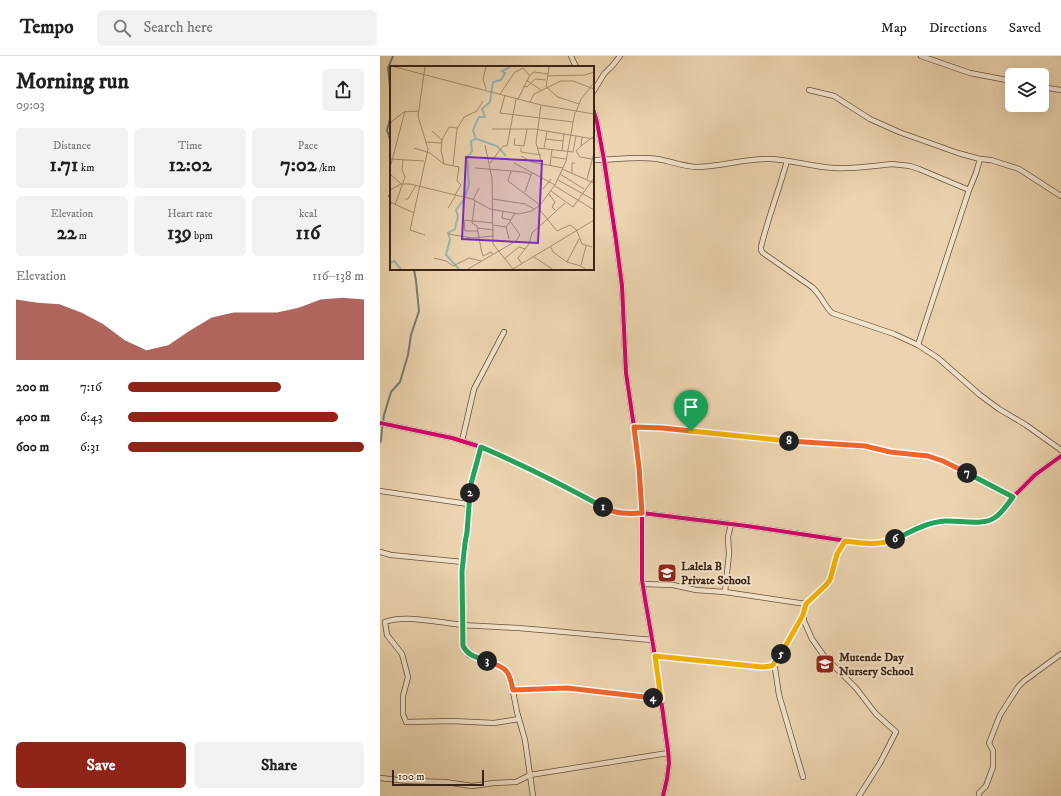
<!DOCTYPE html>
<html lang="en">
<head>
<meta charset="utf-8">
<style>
	:root { --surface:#fff; --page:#f2f2f2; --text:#202124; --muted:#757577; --line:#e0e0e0; --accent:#8f2418 }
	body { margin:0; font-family:"IM FELL DW Pica",serif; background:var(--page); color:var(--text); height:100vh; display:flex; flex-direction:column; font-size:15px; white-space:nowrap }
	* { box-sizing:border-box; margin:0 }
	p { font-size:13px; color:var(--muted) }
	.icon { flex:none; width:22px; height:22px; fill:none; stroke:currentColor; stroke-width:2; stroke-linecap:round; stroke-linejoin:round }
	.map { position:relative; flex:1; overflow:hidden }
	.details { display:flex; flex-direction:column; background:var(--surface); width:380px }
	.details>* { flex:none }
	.fabs { position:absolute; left:625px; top:12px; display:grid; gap:8px }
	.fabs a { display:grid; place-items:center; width:44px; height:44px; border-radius:6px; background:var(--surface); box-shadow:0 4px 16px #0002; font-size:20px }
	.scale { position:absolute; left:12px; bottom:10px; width:92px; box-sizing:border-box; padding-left:4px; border:2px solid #3b2416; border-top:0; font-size:11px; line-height:14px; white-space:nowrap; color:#3b2416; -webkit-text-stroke:3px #f2e3cb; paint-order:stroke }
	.pin { position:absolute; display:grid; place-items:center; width:34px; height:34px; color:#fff; margin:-41px -17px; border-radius:50% 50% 50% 0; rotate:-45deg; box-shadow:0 0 4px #0007 }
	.pin .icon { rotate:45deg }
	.km { position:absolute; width:20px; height:20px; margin:-10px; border-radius:50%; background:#222; color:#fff; font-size:11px; line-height:20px; text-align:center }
	.round { display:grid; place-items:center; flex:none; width:42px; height:42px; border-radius:6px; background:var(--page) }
	.overview { display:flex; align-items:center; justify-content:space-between; height:68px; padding:0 16px }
	h1 { font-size:22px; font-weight:700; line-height:30px }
	.stats { display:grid; grid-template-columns:repeat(3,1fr); gap:6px; height:68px; padding:4px 16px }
	.stats div { display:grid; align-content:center; border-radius:6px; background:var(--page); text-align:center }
	.stats b { font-size:20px; font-weight:700 }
	.stats small { font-size:11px; font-weight:400 }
	.stats p { font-size:11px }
	.chart { height:112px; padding:8px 16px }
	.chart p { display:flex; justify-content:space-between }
	.chart svg { width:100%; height:72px; margin-top:4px; fill:var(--accent); opacity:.7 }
	.primary-button { display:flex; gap:8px; margin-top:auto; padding:8px 16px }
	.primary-button a { flex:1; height:46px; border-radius:6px; background:var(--accent); color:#fff; font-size:16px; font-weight:700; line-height:46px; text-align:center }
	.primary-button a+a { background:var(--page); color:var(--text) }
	ul { padding:0 16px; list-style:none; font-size:13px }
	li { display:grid; grid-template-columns:64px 48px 1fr; align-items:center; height:30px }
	li i { height:10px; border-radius:5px; background:var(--accent) }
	header { display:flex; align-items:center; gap:24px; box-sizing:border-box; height:56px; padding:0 20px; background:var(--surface); border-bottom:1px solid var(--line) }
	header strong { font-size:19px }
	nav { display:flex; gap:22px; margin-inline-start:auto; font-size:14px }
	.search { width:280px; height:36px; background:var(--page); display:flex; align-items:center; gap:10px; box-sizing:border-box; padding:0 14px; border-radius:6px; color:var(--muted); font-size:15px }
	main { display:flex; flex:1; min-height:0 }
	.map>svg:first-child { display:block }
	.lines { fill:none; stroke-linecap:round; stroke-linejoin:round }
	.stream { stroke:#757c75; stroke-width:2 }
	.minor-casing { stroke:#67503c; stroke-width:6 }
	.minor { stroke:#f2e3cb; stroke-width:4.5 }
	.cycleway-casing { stroke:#f2e3cb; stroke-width:6 }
	.cycleway { stroke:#d6006c; stroke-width:4 }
	.split-1-casing { stroke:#fff; stroke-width:8 }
	.split-2-casing { stroke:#fff; stroke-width:8 }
	.split-3-casing { stroke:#fff; stroke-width:8 }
	.split-4-casing { stroke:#fff; stroke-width:8 }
	.split-5-casing { stroke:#fff; stroke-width:8 }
	.split-6-casing { stroke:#fff; stroke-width:8 }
	.split-7-casing { stroke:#fff; stroke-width:8 }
	.split-8-casing { stroke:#fff; stroke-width:8 }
	.split-9-casing { stroke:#fff; stroke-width:8 }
	.split-1 { stroke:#f0652b; stroke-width:5 }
	.split-2 { stroke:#22a559; stroke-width:5 }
	.split-3 { stroke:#22a559; stroke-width:5 }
	.split-4 { stroke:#f0652b; stroke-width:5 }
	.split-5 { stroke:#f5b400; stroke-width:5 }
	.split-6 { stroke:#f5b400; stroke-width:5 }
	.split-7 { stroke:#22a559; stroke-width:5 }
	.split-8 { stroke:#f0652b; stroke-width:5 }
	.split-9 { stroke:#f5b400; stroke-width:5 }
	.labels { text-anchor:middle; stroke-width:4; stroke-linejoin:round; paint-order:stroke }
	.poi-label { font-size:12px; font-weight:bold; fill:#3b2416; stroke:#f2e3cb; text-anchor:start }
	.inset-river { fill:none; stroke:#9bb6b4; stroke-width:2 }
	.inset-road { fill:none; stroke:#a58e72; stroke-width:1 }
	.view { fill:#7b2cbf; fill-opacity:0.15; stroke:#7b2cbf; stroke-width:2 }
	.inset-edge { fill:none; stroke:#3b2416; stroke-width:2 }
</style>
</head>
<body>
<header>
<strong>Tempo</strong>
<div class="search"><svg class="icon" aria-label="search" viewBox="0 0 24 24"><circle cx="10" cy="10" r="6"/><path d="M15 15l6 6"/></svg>Search here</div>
<nav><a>Map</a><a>Directions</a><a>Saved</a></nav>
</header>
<main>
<section class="details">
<div class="overview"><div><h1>Morning run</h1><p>09:03</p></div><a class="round"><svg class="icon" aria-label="share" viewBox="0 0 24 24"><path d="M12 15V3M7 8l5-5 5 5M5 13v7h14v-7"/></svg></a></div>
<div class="stats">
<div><p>Distance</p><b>1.71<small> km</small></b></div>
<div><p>Time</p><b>12:02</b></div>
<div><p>Pace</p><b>7:02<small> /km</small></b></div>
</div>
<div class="stats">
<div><p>Elevation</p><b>22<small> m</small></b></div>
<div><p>Heart rate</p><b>139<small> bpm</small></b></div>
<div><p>kcal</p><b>116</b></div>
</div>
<div class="chart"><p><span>Elevation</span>116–138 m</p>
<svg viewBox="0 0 160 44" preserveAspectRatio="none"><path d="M0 44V7L10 9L20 10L30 15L40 22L50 32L60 38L70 35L80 26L90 18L100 15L110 15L120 15L130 12L140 7L150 6L160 7V44z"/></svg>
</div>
<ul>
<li><b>200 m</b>7:16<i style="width:65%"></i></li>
<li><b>400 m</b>6:43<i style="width:89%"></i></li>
<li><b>600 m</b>6:31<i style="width:100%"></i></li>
</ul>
<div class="primary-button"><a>Save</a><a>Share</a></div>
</section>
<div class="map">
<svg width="681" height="740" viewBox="0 0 681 740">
	<rect width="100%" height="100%" fill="#ebd4af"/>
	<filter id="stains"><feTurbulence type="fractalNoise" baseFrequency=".005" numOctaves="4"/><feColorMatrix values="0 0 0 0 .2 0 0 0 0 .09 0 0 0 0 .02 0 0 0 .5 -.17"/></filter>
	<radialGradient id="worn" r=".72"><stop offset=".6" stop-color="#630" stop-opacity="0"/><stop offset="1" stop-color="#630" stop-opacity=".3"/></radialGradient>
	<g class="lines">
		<!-- stream -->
		<g class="stream">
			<path d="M11 40 8 12 13 0"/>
			<path d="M11 60 7 74 11 86"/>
			<path d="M11 139 9 140 11 143"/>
			<path d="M0 386 1 385 2 373 4 359 11 336 20 326 28 299 31 279 39 255 36 225 34 213"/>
		</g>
		<!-- minor casing -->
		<g class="minor-casing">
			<g id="minor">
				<path d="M191 0 196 11"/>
				<path d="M541 0 590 17 632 25"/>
				<path d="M662 31 681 34"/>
				<path d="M429 34 454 40 490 63 519 76 578 97 600 103 611 104 639 113 681 140"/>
				<path d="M213 36 224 18 233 9 240 0"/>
				<path d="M213 53 217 66 224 104 236 184 242 230 246 317 254 371 259 411 262 457V524L265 543 275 600 288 694 289 707 287 723 283 740"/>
				<path d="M213 104C234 104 255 100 277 103 290 105 302 110 315 111 341 111 365 102 391 103 412 104 433 111 454 112 473 113 493 110 512 108L530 110 539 113 589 134"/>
				<path d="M407 105C399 134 388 162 381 191V194L383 197 432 231C441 239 444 249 452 257L514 278 538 289 558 302 600 339 619 353 646 369 681 394"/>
				<path d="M538 289 589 134 596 117 600 103"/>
				<path d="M0 367 72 382 101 391 159 418 186 431 227 453 236 457 247 458 262 457 286 460 367 470 480 487H499L511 485 550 468 564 465H608L616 461 633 441 655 419 681 400"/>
				<path d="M254 371 282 372 392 384 485 391 511 396 548 400 563 405 633 441"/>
				<path d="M82 385 94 333 124 276"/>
				<path d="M101 391 91 429 88 448 87 476 85 487 82 515 83 590 89 599 111 606 120 611 127 615 130 620 137 656 145 684 153 740"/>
				<path d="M0 435 88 448"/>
				<path d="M351 468 348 481 349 498 345 536 426 548"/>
				<path d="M465 485 457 498 450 524 446 529 426 548 423 559 424 565 432 583 444 600 476 632 496 658 516 676 500 707 479 740"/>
				<path d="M0 496 11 499 83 506"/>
				<path d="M263 528 293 529 316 534 345 536"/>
				<path d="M275 600 382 611C385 611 389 611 391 610 402 605 415 569 423 559"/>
				<path d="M392 610 395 612 399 639 423 721"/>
				<path d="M133 634 187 632 281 643"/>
				<path d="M139 663 114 667 72 665 26 666 23 658V640L28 621 22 598 7 579 5 566C26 558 61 567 83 569 110 571 136 571 162 574 199 577 235 581 272 584"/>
				<path d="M0 722 27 725 65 726 92 730 114 727 136 726 150 719 288 697"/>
				<path d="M599 740V737L606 730 613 711V695L609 687 620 659 638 631 644 625 681 598"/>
			</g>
		</g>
		<!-- minor -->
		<use href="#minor" class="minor"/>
		<!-- cycleway casing -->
		<g class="cycleway-casing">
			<g id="cycleway">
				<path d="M213 53 217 66 224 104 236 184 242 230 246 317 254 371 259 411 262 457V524L265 543 275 600 288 694 289 707 287 723 283 740"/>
				<path d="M0 367 72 382 101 391 159 418 186 431 227 453 236 457 247 458 262 457 286 460 367 470 480 487H499L511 485 550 468 564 465H608L616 461 633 441 655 419 681 400"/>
			</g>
		</g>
		<!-- cycleway -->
		<use href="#cycleway" class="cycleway"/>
	</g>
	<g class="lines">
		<!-- split-1 casing -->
		<g class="split-1-casing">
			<path id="split-1" d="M223 451C235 458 248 458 262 457L259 411 254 371 282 372 311 375"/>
		</g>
		<!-- split-2 casing -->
		<g class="split-2-casing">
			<path id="split-2" d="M90 437 91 428 101 391C143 409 183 429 223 451"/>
		</g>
		<!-- split-3 casing -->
		<g class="split-3-casing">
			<path id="split-3" d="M90 437 87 476 85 487 82 515 83 590C89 601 97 601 107 605"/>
		</g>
		<!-- split-4 casing -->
		<g class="split-4-casing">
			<path id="split-4" d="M107 605C127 612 129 614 133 634L187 632 273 642"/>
		</g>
		<!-- split-5 casing -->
		<g class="split-5-casing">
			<path id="split-5" d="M273 642 281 643 275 600 382 611 392 610 401 598"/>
		</g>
		<!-- split-6 casing -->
		<g class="split-6-casing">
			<path id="split-6" d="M401 598 423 559 426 548 446 529 450 524 457 498 465 485C481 487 499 490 515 483"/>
		</g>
		<!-- split-7 casing -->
		<g class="split-7-casing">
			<path id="split-7" d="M515 483C531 476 547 466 565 465 580 464 605 471 617 460 623 455 628 448 633 441L587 417"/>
		</g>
		<!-- split-8 casing -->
		<g class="split-8-casing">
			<path id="split-8" d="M409 385 485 390 510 396 548 400 563 405 587 417"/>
		</g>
		<!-- split-9 casing -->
		<g class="split-9-casing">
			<path id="split-9" d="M311 375 409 385"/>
		</g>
		<!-- split-1 -->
		<use href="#split-1" class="split-1"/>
		<!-- split-2 -->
		<use href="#split-2" class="split-2"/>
		<!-- split-3 -->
		<use href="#split-3" class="split-3"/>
		<!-- split-4 -->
		<use href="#split-4" class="split-4"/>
		<!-- split-5 -->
		<use href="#split-5" class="split-5"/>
		<!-- split-6 -->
		<use href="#split-6" class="split-6"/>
		<!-- split-7 -->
		<use href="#split-7" class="split-7"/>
		<!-- split-8 -->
		<use href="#split-8" class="split-8"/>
		<!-- split-9 -->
		<use href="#split-9" class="split-9"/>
	</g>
	<!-- icons -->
	<defs>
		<g id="school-square" transform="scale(1)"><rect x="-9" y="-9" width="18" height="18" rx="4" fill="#8f2418" stroke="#f2e3cb"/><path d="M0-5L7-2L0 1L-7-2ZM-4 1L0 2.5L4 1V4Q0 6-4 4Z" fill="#fff"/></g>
	</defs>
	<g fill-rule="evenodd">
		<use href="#school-square" x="287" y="517"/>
		<use href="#school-square" x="445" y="608"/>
	</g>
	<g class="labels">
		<!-- poi labels -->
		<g class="poi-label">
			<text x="301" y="514">Lalela B<tspan x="301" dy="14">Private School</tspan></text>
			<text x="459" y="605">Mutende Day<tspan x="459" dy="14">Nursery School</tspan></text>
		</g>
	</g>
	<!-- overview -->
	<g transform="translate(10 10)">
		<rect width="204" height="204" fill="#ebd4af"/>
		<path class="inset-river" d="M87 73 107 80 116 90M0 197 4 195 11 203M69 203 56 189 60 173 58 167 65 163 68 150 66 144 74 133 79 119 77 92 82 85 81 75 86 73 83 64 89 51H95L92 43 100 36 103 16 111 14 115 7 112 5 120 1"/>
		<path class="inset-road" d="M5 1 151 39 204 48M159 1 156 21 168 31 189 38M157 10 195 9 204 6M136 14 151 24M133 20 137 21 145 13 156 14M96 23 93 13 96 1M110 28 125 6 133 2 139 9M115 29 110 47 183 56M128 33 140 9 144 6 158 8M140 36 144 28 171 15H183L204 23M151 39 146 77 152 98M185 46 176 95 165 119 150 139V144L167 165 180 159 188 165M186 46 191 33 204 17M0 62 1 56 14 46 29 45M102 63H144L204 73M125 72 124 79 134 80 137 63M155 73 173 75M35 76 51 77 52 74 42 65M95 79 102 112 103 178 123 203M191 80 204 70M24 82 40 87 54 98 69 101 67 115 71 119 65 129M131 82V86L151 89M148 82 183 86 186 70M154 82 157 65M172 85 174 67M186 85 190 91 202 93M186 85 191 80 192 71M131 90 142 96 173 102M162 91 176 93M0 93 34 95M100 97 113 80H117L126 33M124 97 165 119M54 98 51 84 52 74 59 61 67 62M63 99 67 63 74 51 87 45 93 35M160 100 162 83M0 102 15 45M85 102 134 106 141 109M172 103 204 117M182 107V97H185M0 108 11 118M170 108 194 123M197 113 204 87M168 114 204 134M165 120 204 144M153 123 161 113M0 124 11 118H20L82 133 100 143 129 148 142 145 150 139 118 115 121 105M161 125 183 141 204 112M135 126 142 106M159 128 165 136 162 141 165 144M15 133H18L26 119M103 133 135 138 144 143M83 134 89 122M85 135 82 157 87 160 91 183 93 190 101 186 103 188M0 136 24 147M5 139 15 111 12 104 13 94M58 142 66 129M113 145 112 152 121 154M103 159 116 161 120 156M116 161 119 173M87 162 104 164M88 165H75L74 154 103 157M187 165 192 178 202 181M58 168 82 172 104 170M35 169 20 164 38 83 28 50 35 1M161 181 163 186 177 196 191 200 195 203M144 191 162 203M44 192 56 195 63 200 79 192 91 195M114 193 129 181 135 183M177 196 189 173M132 198 128 192 139 178 142 167 175 137M191 199 196 180M78 203 126 175 130 169 120 155 125 147M123 203 204 154"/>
		<path class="view" d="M76 91 152 95 148 177 72 173Z"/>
		<rect width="204" height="204" class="inset-edge"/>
	</g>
	<rect width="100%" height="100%" filter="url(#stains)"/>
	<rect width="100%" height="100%" fill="url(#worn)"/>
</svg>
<div class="fabs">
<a><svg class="icon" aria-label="layers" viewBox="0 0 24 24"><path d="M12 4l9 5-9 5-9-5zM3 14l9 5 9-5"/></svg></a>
</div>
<div class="scale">100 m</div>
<div class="pin" style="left:311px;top:375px;background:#1e9e55"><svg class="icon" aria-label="arrive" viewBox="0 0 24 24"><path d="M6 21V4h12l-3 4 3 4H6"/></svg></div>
<b class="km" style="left:223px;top:451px">1</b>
<b class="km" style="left:90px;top:437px">2</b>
<b class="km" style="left:107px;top:605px">3</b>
<b class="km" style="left:273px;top:642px">4</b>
<b class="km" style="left:401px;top:598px">5</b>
<b class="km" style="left:515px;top:483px">6</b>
<b class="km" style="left:587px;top:417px">7</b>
<b class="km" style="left:409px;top:385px">8</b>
</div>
</main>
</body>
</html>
